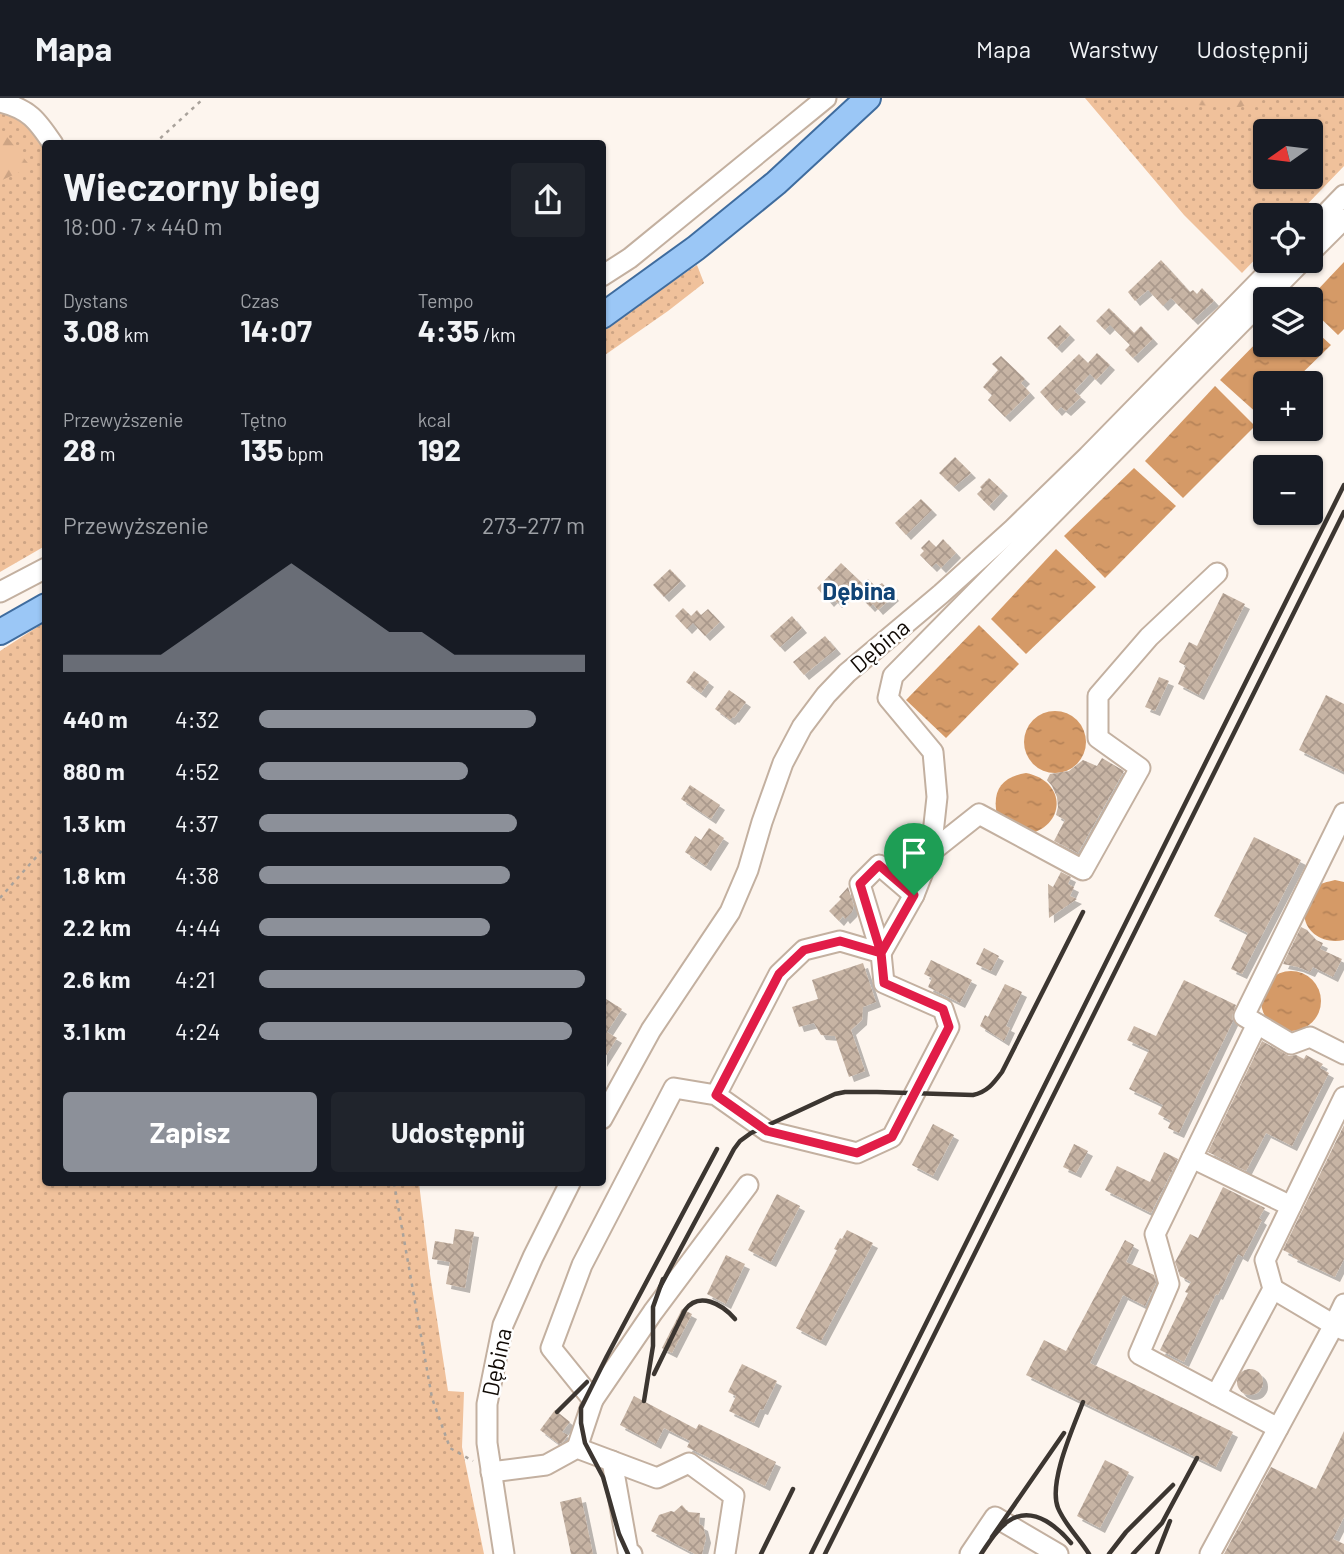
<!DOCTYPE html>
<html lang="pl">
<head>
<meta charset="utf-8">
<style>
	:root { --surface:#171b24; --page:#20242c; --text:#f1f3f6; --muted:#9ea1a6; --line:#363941; --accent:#8c9099 }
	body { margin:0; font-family:Barlow,sans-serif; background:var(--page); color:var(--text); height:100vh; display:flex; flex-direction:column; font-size:26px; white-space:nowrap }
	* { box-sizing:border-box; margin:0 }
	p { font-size:23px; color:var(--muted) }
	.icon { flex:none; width:38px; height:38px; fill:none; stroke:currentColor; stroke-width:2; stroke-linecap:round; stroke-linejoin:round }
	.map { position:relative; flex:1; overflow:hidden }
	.side { position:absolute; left:42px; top:42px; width:564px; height:1046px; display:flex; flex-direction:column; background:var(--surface); border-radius:7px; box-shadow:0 2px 5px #0004 }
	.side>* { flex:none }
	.needle { width:46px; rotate:256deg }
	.controls { position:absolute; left:1253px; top:21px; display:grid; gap:14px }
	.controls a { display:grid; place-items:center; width:70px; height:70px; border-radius:7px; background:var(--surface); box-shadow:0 2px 5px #0004; font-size:35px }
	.pin { position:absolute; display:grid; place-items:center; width:60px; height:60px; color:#fff; margin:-72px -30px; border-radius:50% 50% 50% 0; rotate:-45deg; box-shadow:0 0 7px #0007 }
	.pin .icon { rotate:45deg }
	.round { display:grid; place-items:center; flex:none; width:74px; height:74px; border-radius:7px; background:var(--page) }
	.overview { display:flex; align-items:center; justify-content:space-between; height:119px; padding:0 21px }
	h1 { font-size:38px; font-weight:700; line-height:52px }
	.stats { display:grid; grid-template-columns:repeat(3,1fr); gap:10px; height:119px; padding:7px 21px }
	.stats div { display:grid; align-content:center }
	.stats b { font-size:30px; font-weight:700 }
	.stats small { font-size:19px; font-weight:400 }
	.stats p { font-size:19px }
	.chart { height:196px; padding:14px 21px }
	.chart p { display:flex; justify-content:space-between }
	.chart svg { width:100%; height:126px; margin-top:7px; fill:var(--accent); opacity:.7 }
	.cta { display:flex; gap:14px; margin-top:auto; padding:14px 21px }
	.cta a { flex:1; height:80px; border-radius:7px; background:var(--accent); color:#fff; font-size:28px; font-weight:700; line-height:80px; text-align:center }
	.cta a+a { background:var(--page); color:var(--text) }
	ul { padding:0 21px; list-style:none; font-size:23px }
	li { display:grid; grid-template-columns:112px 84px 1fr; align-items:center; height:52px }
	li i { height:18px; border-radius:9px; background:var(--accent) }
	header { display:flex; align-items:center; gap:42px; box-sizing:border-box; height:98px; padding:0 35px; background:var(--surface); border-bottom:2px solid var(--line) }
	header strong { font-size:33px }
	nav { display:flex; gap:38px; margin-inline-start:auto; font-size:24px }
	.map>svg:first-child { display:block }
	.grass { fill:url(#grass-dots); fill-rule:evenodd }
	.forest { fill:url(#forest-firs) }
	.water { fill:url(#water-ripples) }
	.building { fill:url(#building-cross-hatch); filter:url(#shadow) }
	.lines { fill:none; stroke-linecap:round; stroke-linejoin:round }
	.minor-casing { stroke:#c3b0a0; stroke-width:23 }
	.major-casing { stroke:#3f6c9e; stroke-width:28 }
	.path { stroke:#a9a29b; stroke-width:2.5; stroke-dasharray:3.5 5; stroke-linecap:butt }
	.minor { stroke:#fff; stroke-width:19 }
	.major { stroke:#9bc7f6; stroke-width:24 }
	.rail { stroke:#3c3631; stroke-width:4.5 }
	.route-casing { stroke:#fff; stroke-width:14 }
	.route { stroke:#e11d48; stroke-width:9 }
	.labels { text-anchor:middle; stroke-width:5; stroke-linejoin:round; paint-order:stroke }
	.street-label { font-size:23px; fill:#100a05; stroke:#fff }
	.neighbourhood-label { font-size:24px; font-weight:bold; fill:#104375; stroke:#fff }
</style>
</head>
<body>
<header>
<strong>Mapa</strong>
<nav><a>Mapa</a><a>Warstwy</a><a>Udostępnij</a></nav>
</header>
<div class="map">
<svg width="1344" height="1456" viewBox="0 0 1344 1456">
	<defs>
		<pattern id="grass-dots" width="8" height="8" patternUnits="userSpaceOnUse" patternTransform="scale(1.75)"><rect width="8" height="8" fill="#f0c19b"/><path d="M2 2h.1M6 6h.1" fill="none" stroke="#cda484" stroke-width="1.8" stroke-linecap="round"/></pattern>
		<pattern id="forest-firs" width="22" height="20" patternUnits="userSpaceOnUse" patternTransform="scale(1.75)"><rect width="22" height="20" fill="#f0c19b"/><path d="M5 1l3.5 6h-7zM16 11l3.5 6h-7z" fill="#cda484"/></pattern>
		<pattern id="water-ripples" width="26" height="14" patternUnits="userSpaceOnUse" patternTransform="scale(1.75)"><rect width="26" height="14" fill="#d59a67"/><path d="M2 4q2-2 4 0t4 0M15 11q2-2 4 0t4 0" fill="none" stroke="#b68358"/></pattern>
		<pattern id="building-cross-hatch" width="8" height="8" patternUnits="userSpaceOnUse" patternTransform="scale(1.75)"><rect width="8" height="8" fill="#c7b4a4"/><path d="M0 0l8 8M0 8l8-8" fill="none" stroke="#aa998c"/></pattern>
		<filter id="shadow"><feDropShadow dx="5" dy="5" stdDeviation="0" flood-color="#0004"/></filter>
	</defs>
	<rect width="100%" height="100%" fill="#fdf5ee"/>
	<!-- grass -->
	<g class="grass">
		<path d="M0 0 46 46 45 448 0 474Z"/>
		<path d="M1085 0H1344V68L1297 117H1265V151L1242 175 1184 117ZM1265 33H1311V79H1265Z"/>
		<path d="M697 167 704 185 668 213 602 259V231Z"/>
		<path d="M45 524 46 1085H419L430 1176 448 1293 464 1294 462 1349 484 1456H0V553Z"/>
	</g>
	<!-- forest -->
	<g class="forest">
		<path d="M1168 0H1270L1240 9 1171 6Z"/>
		<path d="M0 30 31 69 0 83Z"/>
	</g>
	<!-- water -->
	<g class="water">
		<path d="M1344 164V231L1338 237 1311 211V201H1309Z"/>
		<path d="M1311 229 1331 247 1292 285H1265V311L1259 317 1220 282 1265 236V247H1311Z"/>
		<path d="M1215 288 1255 328 1183 400 1145 363Z"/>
		<path d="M1134 370 1176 408 1105 480 1064 438Z"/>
		<path d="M1056 451 1096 489 1026 556 991 521Z"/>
		<path d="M979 527 1019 566 946 640 906 602Z"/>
		<circle cx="1055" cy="644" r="31"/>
		<path d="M1026 675C1067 683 1067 729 1025 737L997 717C992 693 1001 679 1026 675Z"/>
		<path d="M1335 782 1344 784V842C1326 846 1305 837 1304 815 1304 810 1307 805 1309 800 1311 797 1312 793 1314 790 1320 785 1327 784 1335 782Z"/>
		<circle cx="1291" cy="903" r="30"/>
	</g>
	<!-- building -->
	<g class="building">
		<path d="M1161 162 1190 194 1193 192 1197 196 1202 190 1214 203 1193 222 1171 200 1163 208 1148 192 1135 203 1128 194Z"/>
		<path d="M1109 210 1134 235 1141 228 1153 241 1133 260 1125 252 1130 247 1110 227 1105 232 1096 223Z"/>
		<path d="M1060 227 1070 237 1057 250 1047 240Z"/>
		<path d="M1097 255 1110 267 1096 282 1090 276 1074 293 1081 299 1066 313 1061 309 1057 313 1040 294 1079 256 1088 265Z"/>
		<path d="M1001 258 1025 281 1021 285 1030 295 1005 319 988 302 992 297 983 289 998 272 992 266Z"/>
		<path d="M955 359 971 375 954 389 939 375Z"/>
		<path d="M989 380 1003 393 989 408 977 396 982 391 980 389Z"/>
		<path d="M921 401 932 412 906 437 895 425Z"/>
		<path d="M943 441 956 455 941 470 936 465 932 469 920 457 924 453 921 450 929 442 936 449Z"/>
		<path d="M841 465 863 486 868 481 876 489 882 485 894 498 878 512 873 506 870 509 853 491 837 505 833 500 829 504 817 490Z"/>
		<path d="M670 471 681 483 664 499 653 487Z"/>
		<path d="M1223 495 1245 506 1199 597 1178 586 1186 568 1179 564 1189 544 1197 548Z"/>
		<path d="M683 510 691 518 697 512 701 517 708 511 720 524 705 538 693 525 687 531 675 518Z"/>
		<path d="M792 518 802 530 780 549 770 538Z"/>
		<path d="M825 538 836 551 804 577 793 564Z"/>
		<path d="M694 573 709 584 701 595 686 584Z"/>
		<path d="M1159 579 1169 583 1155 613 1145 609Z"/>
		<path d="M729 592 746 604 734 620 733 619 730 622 715 611Z"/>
		<path d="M1326 597 1344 606V674L1299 652Z"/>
		<path d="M1102 660 1124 673 1078 755 1054 743 1065 722 1056 717 1058 709 1057 699 1052 688 1047 682 1050 676 1069 673 1083 662 1097 668Z"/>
		<path d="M690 687 720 707 711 721 681 701Z"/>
		<path d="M709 730 724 740 706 768 685 754 695 738 701 742Z"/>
		<path d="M1254 739 1301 762 1242 876 1231 871 1248 835 1214 818Z"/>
		<path d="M1061 774 1071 779 1068 786 1074 789 1070 798 1077 801 1049 820 1048 786 1053 789Z"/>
		<path d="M848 789 854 808 852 814 845 821 843 818 839 823 829 813 841 801 839 799Z"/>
		<path d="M1301 829 1307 832 1316 842 1323 845 1320 851 1342 861 1333 879 1313 869 1310 874 1298 869 1283 866Z"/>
		<path d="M984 850 999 858 991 873 976 866Z"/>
		<path d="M931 862 972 882 960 905 928 889 932 880 924 876Z"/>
		<path d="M863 865 876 904 863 909 862 922 851 932 865 973 849 979 835 938 821 937 814 925 799 929 792 909 818 901 812 882Z"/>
		<path d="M1184 882 1236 907 1232 918 1233 923 1179 1035 1168 1030 1171 1023 1158 1016 1163 1007 1129 991 1149 952 1127 942 1134 928 1156 938Z"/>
		<path d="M1005 886 1022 894 1006 928 1010 930 1004 943 980 928 985 917 988 919Z"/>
		<path d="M606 901 622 911 607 934 617 940 602 964V907Z"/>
		<path d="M1262 943 1289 958 1296 957 1304 961 1306 957 1323 966 1320 970 1329 975 1292 1048 1266 1035 1246 1073 1208 1054Z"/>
		<path d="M933 1026 954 1037 933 1078 912 1067Z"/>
		<path d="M1344 1027V1161L1335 1179 1292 1159 1293 1157 1283 1152Z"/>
		<path d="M1074 1046 1088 1053 1076 1075 1063 1069Z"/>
		<path d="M1164 1054 1178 1061 1151 1115 1105 1092 1117 1068 1150 1084Z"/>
		<path d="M1223 1089 1265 1110 1259 1120 1262 1122 1243 1159 1238 1156 1218 1197 1216 1196 1184 1264 1160 1252 1188 1195 1185 1194 1191 1184 1180 1178 1175 1164 1190 1136 1198 1140Z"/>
		<path d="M777 1096 800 1108 771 1164 748 1152Z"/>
		<path d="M455 1131 474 1134 465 1190 446 1186 450 1164 432 1161 435 1143 453 1146Z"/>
		<path d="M847 1132 873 1145 821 1243 796 1230 837 1152 834 1151 840 1140 842 1141Z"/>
		<path d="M1125 1142 1134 1147 1126 1164 1154 1177 1156 1185 1145 1208 1123 1197 1090 1265 1233 1334 1216 1369 1026 1277 1044 1242 1066 1253Z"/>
		<path d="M726 1157 745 1166 726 1206 707 1196Z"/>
		<path d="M682 1211 692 1216 672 1255 662 1250Z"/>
		<path d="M742 1266 777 1283 763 1312 760 1311 754 1325 729 1313 736 1298 728 1294Z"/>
		<circle cx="1250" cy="1284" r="13"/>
		<path d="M634 1298 696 1331 699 1326 776 1364 765 1388 687 1349 690 1343 664 1330 656 1346 620 1327Z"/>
		<path d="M555 1312 570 1324 562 1334 568 1337 563 1344 559 1346 540 1332Z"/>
		<path d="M1344 1333V1419L1333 1441 1344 1446V1456H1224L1271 1369 1316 1391Z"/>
		<path d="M1105 1362 1129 1374 1100 1430 1077 1418Z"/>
		<path d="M581 1399 593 1456H571L560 1404Z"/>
		<path d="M682 1407 688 1414 700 1415 699 1426 703 1428 706 1440 702 1456H695L651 1433 659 1417 671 1413 674 1414Z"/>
	</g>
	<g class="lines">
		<!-- minor casing -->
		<g class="minor-casing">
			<g id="minor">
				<path d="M0 4C29 11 37 22 53 46"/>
				<path d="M1311 131 1344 97"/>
				<path d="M1311 154 1344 121"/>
				<path d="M602 178 630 160 826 0"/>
				<path d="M0 494 46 470"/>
				<path d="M1344 715 1244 918 1291 946 1310 939 1344 956"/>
				<path d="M931 754 979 716 1083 772 1140 670 1098 640V598L1149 539 1217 475"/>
				<path d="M881 855 914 797 931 754 937 699 933 654 888 600 893 578 1302 163"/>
				<path d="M881 855 860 786 879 767 914 797"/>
				<path d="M1257 926 1155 1136 1169 1186 1139 1256 1278 1330"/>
				<path d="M602 1021 651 932 730 814 748 772 762 724 783 665 802 629 826 597 847 575 941 496 1013 431 1088 358 1279 163"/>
				<path d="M1192 1060 1291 1108"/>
				<path d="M1273 1191 1334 1227 1344 1206"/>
				<path d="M1216 1297 1273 1191 1265 1162 1344 999"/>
				<path d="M593 1302 653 1214 748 1087"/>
				<path d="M577 1350 593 1302 551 1250 582 1167 674 990 716 997 779 876 804 852 840 843 881 855 884 885 943 911 949 929 892 1039 857 1055 767 1033 716 997"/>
				<path d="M612 1363 628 1453 632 1456"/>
				<path d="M491 1374 546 1367 577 1350 657 1380 689 1365 734 1398 725 1456"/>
				<path d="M504 1456 487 1345V1306L503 1227 533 1159 570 1085"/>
				<path d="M970 1456 995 1419 1058 1456"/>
				<path d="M1210 1456 1334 1227 1344 1232"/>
			</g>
		</g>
		<!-- major casing -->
		<g class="major-casing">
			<g id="major">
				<path d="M602 218 696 150 776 85 868 0"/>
				<path d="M0 534 46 508"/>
			</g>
		</g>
		<!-- path -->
		<g class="path">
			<path d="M154 46 204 0"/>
			<path d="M0 800 46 748"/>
			<path d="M394 1085 432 1300 450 1350 473 1363"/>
		</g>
		<!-- minor -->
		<use href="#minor" class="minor"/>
		<!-- major -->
		<use href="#major" class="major"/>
		<!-- rail -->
		<g class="rail">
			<path d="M660 1189 734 1051 740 1043 751 1035 835 996 845 994H877L973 997C987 994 993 986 1002 974L1083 814"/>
			<path d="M654 1276 685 1212C699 1193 722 1206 735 1221"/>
			<path d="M644 1303 653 1248V1209L663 1181"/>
			<path d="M1083 1304C1073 1330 1048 1385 1058 1410 1065 1427 1080 1441 1089 1456"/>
			<path d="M557 1314 587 1284"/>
			<path d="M992 1439 1064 1335"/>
			<path d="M628 1456 619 1436 603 1379 585 1345 581 1325V1310L607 1258 717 1051"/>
			<path d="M761 1456 793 1391"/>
			<path d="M811 1456 1344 387"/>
			<path d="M825 1456 1344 414"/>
			<path d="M981 1456C997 1432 1014 1405 1046 1423 1056 1429 1063 1435 1071 1445"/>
			<path d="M1109 1456 1126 1434 1173 1387"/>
			<path d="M1133 1456 1162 1425 1197 1360"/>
			<path d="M1157 1456 1170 1423"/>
		</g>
	</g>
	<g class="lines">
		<!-- route casing -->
		<g class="route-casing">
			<path id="route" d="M914 797 881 855 884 885 943 911 949 929 892 1039 857 1055 767 1033 716 997 779 876 804 852 840 843 881 855 860 786 879 767 914 797"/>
		</g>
		<!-- route -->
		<use href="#route" class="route"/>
	</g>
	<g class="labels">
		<!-- street labels -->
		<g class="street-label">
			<text transform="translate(880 548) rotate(-40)" y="8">Dębina</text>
			<text transform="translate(497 1264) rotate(-78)" y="8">Dębina</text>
		</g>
		<!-- neighbourhood labels -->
		<g class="neighbourhood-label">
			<text x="859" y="502">Dębina</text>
		</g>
	</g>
</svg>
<div class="controls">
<a><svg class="needle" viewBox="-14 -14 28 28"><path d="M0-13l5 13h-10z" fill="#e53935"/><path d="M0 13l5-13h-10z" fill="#9ea1a6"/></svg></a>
<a><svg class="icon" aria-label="locate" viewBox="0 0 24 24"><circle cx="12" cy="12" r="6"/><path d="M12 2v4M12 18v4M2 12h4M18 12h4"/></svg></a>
<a><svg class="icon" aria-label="layers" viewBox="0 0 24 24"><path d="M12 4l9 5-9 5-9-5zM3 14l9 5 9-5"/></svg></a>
<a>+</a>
<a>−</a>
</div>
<div class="pin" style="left:914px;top:797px;background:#1e9e55"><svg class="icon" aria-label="arrive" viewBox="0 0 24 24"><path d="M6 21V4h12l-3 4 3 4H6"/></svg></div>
<section class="side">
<div class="overview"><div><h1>Wieczorny bieg</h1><p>18:00 · 7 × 440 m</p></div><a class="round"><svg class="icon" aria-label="share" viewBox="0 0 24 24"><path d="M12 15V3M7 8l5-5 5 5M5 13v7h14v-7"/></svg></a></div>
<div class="stats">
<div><p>Dystans</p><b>3.08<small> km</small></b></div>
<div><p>Czas</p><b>14:07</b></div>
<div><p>Tempo</p><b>4:35<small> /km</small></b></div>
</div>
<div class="stats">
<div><p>Przewyższenie</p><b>28<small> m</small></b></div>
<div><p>Tętno</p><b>135<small> bpm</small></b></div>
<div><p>kcal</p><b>192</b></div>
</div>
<div class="chart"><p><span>Przewyższenie</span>273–277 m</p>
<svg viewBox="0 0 160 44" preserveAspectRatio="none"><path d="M0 44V38L10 38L20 38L30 38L40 30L50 22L60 14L70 6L80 14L90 22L100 30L110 30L120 38L130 38L140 38L150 38L160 38V44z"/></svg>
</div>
<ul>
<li><b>440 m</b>4:32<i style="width:85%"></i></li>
<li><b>880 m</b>4:52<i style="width:64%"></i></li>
<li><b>1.3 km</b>4:37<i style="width:79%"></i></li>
<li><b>1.8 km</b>4:38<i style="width:77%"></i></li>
<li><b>2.2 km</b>4:44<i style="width:71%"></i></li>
<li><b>2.6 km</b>4:21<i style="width:100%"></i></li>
<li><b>3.1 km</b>4:24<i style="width:96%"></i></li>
</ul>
<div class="cta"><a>Zapisz</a><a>Udostępnij</a></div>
</section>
</div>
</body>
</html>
